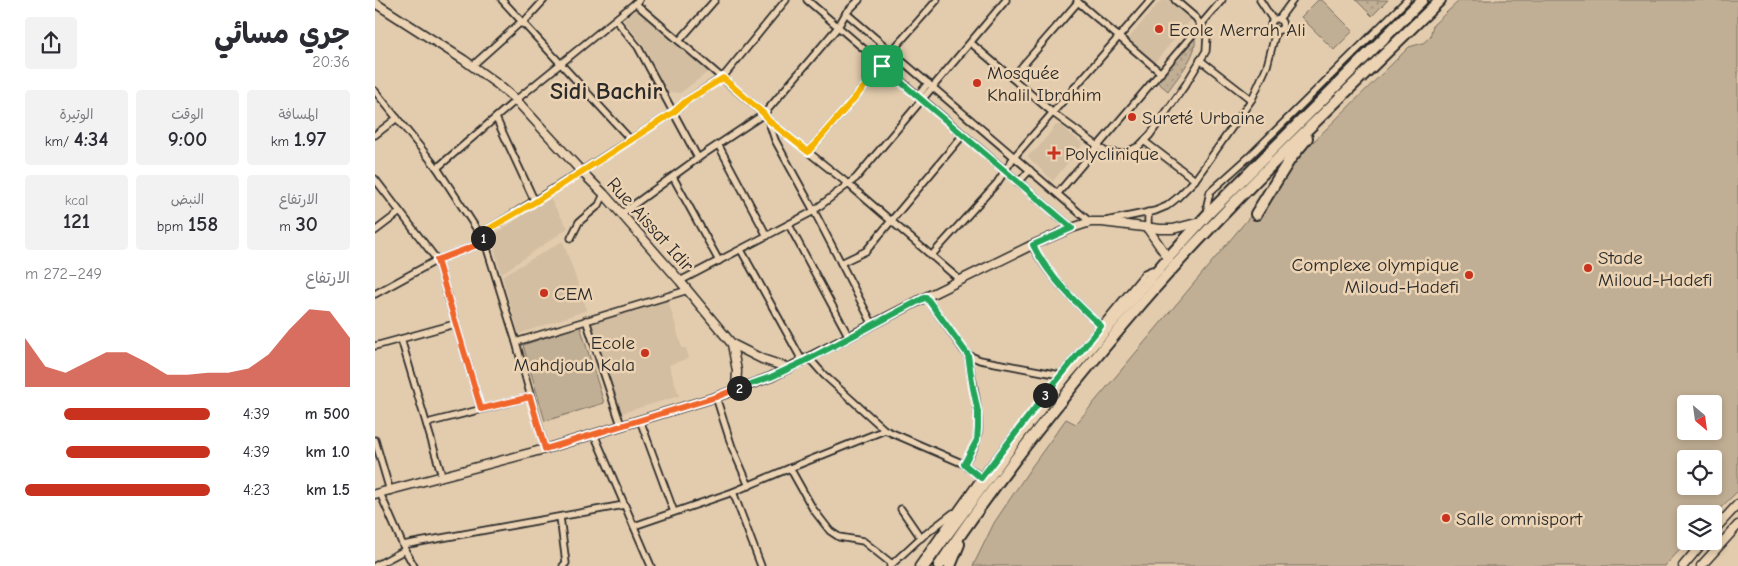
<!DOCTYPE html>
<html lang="ar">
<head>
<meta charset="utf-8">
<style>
	:root { --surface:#fff; --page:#f2f2f3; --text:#2b2b33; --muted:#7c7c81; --accent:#c8321e }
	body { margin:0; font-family:"Comic Neue","Playpen Sans Arabic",sans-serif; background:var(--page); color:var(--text); direction:rtl; height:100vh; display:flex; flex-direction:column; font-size:19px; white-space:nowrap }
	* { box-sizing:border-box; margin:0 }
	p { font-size:16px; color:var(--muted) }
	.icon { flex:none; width:28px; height:28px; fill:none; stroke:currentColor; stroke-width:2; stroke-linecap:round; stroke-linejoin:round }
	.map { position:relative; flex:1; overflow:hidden; direction:ltr }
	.drawer { display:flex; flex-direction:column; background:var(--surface); width:375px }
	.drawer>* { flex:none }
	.needle { width:32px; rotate:151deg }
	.tools { position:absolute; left:1302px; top:395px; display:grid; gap:10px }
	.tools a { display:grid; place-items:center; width:45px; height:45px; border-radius:5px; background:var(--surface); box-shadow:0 2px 8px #0003; font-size:25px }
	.pin { position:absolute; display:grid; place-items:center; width:42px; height:42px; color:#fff; margin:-21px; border-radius:10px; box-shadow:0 2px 8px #0006 }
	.km { position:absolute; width:25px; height:25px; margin:-12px; border-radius:50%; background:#222; color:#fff; font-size:14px; line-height:25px; text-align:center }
	.round { display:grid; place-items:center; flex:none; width:52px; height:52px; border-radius:5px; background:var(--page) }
	.headline { display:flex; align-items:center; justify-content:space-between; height:85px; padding:0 25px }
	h1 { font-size:28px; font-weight:700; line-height:38px }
	.figures { display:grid; grid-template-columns:repeat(3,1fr); gap:8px; height:85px; padding:5px 25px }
	.figures div { display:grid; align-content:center; border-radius:5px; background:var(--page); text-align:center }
	.figures b { font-size:21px; font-weight:700 }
	.figures small { font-size:14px; font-weight:400 }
	.figures p { font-size:14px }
	.chart { height:140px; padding:10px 25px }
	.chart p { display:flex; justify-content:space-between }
	.chart svg { width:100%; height:90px; margin-top:5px; fill:var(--accent); opacity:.7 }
	ul { padding:0 25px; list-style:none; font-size:16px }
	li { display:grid; grid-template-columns:80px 60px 1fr; align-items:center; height:38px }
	li i { height:12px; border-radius:6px; background:var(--accent) }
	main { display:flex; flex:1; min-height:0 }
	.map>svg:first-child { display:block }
	.built { fill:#d3bea2 }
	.park { fill:url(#park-dots); stroke:#766d60 }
	.pitch { fill:#c1af95; stroke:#766d60; fill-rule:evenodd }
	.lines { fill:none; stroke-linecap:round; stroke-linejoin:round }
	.street-casing { stroke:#2b2b2b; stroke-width:9 }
	.secondary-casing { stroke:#2b2b2b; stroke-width:11 }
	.highway-casing { stroke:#2b2b2b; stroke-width:14 }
	.street { stroke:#ebd3b3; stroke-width:5.5 }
	.secondary { stroke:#ebd3b3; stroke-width:8 }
	.highway { stroke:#ebd3b3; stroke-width:10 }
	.split-1-casing { stroke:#fff; stroke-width:10 }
	.split-2-casing { stroke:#fff; stroke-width:10 }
	.split-3-casing { stroke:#fff; stroke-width:10 }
	.split-4-casing { stroke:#fff; stroke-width:10 }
	.split-1 { stroke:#f5b400; stroke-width:6 }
	.split-2 { stroke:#f0652b; stroke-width:6 }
	.split-3 { stroke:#22a559; stroke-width:6 }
	.split-4 { stroke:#22a559; stroke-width:6 }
	.poi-dot { fill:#c8321e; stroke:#ebd3b3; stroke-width:2 }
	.labels { text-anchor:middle; stroke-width:5; stroke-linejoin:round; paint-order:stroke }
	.poi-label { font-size:19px; fill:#2b2b2b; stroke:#ebd3b3; text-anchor:start }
	.street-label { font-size:19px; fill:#2b2b2b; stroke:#ebd3b3 }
	.district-label { font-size:24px; font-weight:bold; fill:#2b2b2b; stroke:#ebd3b3 }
</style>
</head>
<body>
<main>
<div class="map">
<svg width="1363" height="566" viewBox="0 0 1363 566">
	<defs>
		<pattern id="park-dots" width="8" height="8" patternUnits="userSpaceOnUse" patternTransform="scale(1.25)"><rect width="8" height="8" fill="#c1af95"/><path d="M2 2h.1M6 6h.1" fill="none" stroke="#9d8f7a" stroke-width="1.8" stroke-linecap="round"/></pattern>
	</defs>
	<rect width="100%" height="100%" fill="#e3ccae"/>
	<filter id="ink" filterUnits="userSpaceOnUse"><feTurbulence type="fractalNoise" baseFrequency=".02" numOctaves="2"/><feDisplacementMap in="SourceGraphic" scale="10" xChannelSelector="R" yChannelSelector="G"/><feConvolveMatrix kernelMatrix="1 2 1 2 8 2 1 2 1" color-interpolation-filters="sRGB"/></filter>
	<g filter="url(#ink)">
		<!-- built -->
		<g class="built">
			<path d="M786 0H793L816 20 780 62 753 39Z"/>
			<path d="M255 7 261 9 333 72 305 93 292 92 267 43 248 19 246 15Z"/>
			<path d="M681 125H685L708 144 678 181 652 156 662 149Z"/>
			<path d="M174 197 193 228 126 274 117 238 119 235Z"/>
			<path d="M188 241 212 310 144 334 127 276Z"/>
			<path d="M292 296 307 348H311L314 358 294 365 304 396 247 413 215 319Z"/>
		</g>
		<!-- park -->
		<g class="park">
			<path d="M981 0H1013L997 16Z"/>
			<path d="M819 35C826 52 802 77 793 91L781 81Z"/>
		</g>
		<!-- pitch -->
		<g class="pitch">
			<path d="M943 0H947L978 31 959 50 926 17Z"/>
			<path d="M1085 0H1363V491L1339 514H1311V541H1313L1290 566H598L619 523 655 469 691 419 701 424 934 146 1034 47 1048 43 1055 37 1058 25ZM1311 404H1339V431H1311ZM1311 459H1339V486H1311Z"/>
			<path d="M205 326 229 403 170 421 148 345Z"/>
		</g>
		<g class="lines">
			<!-- street casing -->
			<g class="street-casing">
				<g id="street">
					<path d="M127 0 255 139"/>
					<path d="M432 0 697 228"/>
					<path d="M885 0 898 20"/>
					<path d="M703 2 786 73"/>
					<path d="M260 3 389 114 393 120 472 183 586 281"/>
					<path d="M471 13 715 222"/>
					<path d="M904 19 907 22 908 27 905 30H899L896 25C896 21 899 18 904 19L918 0"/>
					<path d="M241 20 263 47 323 158"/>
					<path d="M147 24 169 0"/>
					<path d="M304 41 340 0"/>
					<path d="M596 43 678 113 731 152 748 154 764 146 775 135 811 84 831 51 832 36 828 29 821 18 800 0"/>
					<path d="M516 52 562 0"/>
					<path d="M825 60 874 98"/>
					<path d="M97 66 146 22"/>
					<path d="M637 78 703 2 702 0"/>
					<path d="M0 91 62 168 110 242 141 342 170 449"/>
					<path d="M543 96 553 83"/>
					<path d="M121 118 160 202"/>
					<path d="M394 122 400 140 439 211 498 325"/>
					<path d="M0 135 22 118"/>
					<path d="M769 141 820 180"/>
					<path d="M344 146 392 236"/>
					<path d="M433 152 507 66"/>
					<path d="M62 168 141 100 264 0"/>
					<path d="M298 177 344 261"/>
					<path d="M0 179 62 260 106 409"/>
					<path d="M643 183 655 170"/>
					<path d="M683 193 847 0"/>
					<path d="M773 212V229"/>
					<path d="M834 213 832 205 835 192 875 156 1032 0"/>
					<path d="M246 214 323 158 389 114 463 27 471 13 484 0"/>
					<path d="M731 221 780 211 792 206 802 198 820 180 877 99 892 66 901 31"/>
					<path d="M414 225 474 337"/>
					<path d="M0 231 25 212"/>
					<path d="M105 234C171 195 234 153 299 112L311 101 348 77 411 0"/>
					<path d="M196 238 204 222 224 205 229 194"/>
					<path d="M657 245C674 277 700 302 726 326"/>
					<path d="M366 250 428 362"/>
					<path d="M556 256 622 183 639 157 776 0"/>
					<path d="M466 263 491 251 588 135"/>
					<path d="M305 281 437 212 481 178 631 0"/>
					<path d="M0 294 62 260 110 242"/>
					<path d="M551 297 587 348 593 355 605 360 685 375"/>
					<path d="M211 320 246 425"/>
					<path d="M26 339 67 476"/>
					<path d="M141 342 313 290"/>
					<path d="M0 346 80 324"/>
					<path d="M434 358 449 375 510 430 589 464 606 477"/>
					<path d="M690 370 770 273 777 270 782 272"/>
					<path d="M341 397 357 447 374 486"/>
					<path d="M265 420 299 512"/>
					<path d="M52 425 56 422 155 397"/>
					<path d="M219 434 276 566"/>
					<path d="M0 440 15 491"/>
					<path d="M589 464C593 457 599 449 602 440 608 419 596 378 593 355"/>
					<path d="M415 468 438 509 455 531 464 537 488 541 517 564"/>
					<path d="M358 492 386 566"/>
					<path d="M5 493 30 550 39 566"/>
					<path d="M526 509 546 538"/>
					<path d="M185 517 191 563 188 566"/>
					<path d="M259 526 358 492 415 468 510 430"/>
					<path d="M28 545 249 505"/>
					<path d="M0 566 30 550"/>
					<path d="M515 566 543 540 578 513"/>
					<path d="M543 566 606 477 640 434"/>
				</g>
			</g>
			<!-- secondary casing -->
			<g class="secondary-casing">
				<g id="secondary">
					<path d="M0 3 89 60 122 84 141 100 206 171 229 194 305 281 357 344 387 359 414 368"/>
					<path d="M773 229 793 258"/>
					<path d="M357 344 362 371 361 389"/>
					<path d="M0 494 170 449 341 397 396 377 551 297 657 245 697 228 715 222H727L785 229H798L825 222"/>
					<path d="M1339 530 1363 504"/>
					<path d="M1308 566 1329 541"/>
					<path d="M1326 566 1363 525"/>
				</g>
			</g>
			<!-- highway casing -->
			<g class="highway-casing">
				<g id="highway">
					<path d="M881 214 915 159 932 138"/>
					<path d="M549 566 644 436 690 377 793 258 834 213 1047 0"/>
					<path d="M564 566C625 474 694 388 766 304 859 196 964 100 1065 0"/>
					<path d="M575 566 584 544"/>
				</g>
			</g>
			<!-- street -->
			<use href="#street" class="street"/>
			<!-- secondary -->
			<use href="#secondary" class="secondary"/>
			<!-- highway -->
			<use href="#highway" class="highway"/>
		</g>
	</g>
	<g class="lines" filter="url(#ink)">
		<!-- split-1 casing -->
		<g class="split-1-casing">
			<path id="split-1" d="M108 238 105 234 160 202 299 112 311 101 348 78 389 114 393 120 433 152 507 66"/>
		</g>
		<!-- split-2 casing -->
		<g class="split-2-casing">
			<path id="split-2" d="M108 238 110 242 62 260 106 409 155 397 170 449 341 397 364 388"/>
		</g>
		<!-- split-3 casing -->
		<g class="split-3-casing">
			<path id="split-3" d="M364 388 396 377 428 362 551 297 593 355 598 388 603 412V428L602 440 589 464 606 478 670 395"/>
		</g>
		<!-- split-4 casing -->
		<g class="split-4-casing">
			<path id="split-4" d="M507 66 697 228 658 245C674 277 700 302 726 326L670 395"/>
		</g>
		<!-- split-1 -->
		<use href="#split-1" class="split-1"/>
		<!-- split-2 -->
		<use href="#split-2" class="split-2"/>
		<!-- split-3 -->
		<use href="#split-3" class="split-3"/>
		<!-- split-4 -->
		<use href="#split-4" class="split-4"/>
	</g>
	<!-- markers -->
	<g class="poi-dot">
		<circle cx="784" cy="29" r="5"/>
		<circle cx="602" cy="83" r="5"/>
		<circle cx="757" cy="117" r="5"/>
		<path d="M676.5 145.5h5v5h5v5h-5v5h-5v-5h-5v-5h5z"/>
		<circle cx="1213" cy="268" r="5"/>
		<circle cx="1094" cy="275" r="5"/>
		<circle cx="169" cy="293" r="5"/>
		<circle cx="270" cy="353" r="5"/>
		<circle cx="1071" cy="518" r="5"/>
	</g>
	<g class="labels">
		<!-- poi labels -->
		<g class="poi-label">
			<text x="794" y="36">Ecole Merrah Ali</text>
			<text x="612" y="79">Mosquée<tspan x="612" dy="22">Khalil Ibrahim</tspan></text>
			<text x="767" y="124">Sureté Urbaine</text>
			<text x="690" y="160">Polyclinique</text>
			<text x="1223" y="264">Stade<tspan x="1223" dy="22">Miloud-Hadefi</tspan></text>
			<text x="1084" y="271" text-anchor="end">Complexe olympique<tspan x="1084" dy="22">Miloud-Hadefi</tspan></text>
			<text x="179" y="300">CEM</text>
			<text x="260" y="349" text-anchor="end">Ecole<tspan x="260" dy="22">Mahdjoub Kala</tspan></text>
			<text x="1081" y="525">Salle omnisport</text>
		</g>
		<!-- street labels -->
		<g class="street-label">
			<text transform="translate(276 224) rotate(48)" y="7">Rue Aissat Idir</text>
		</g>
		<!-- district labels -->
		<g class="district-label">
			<text x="231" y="99">Sidi Bachir</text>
		</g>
	</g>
</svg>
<div class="tools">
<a><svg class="needle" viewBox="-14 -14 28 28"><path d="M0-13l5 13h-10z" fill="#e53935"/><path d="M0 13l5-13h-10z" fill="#7c7c81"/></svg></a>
<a><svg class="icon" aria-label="locate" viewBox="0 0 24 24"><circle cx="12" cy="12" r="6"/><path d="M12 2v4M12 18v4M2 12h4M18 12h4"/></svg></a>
<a><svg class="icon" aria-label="layers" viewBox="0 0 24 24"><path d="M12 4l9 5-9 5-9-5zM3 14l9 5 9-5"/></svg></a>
</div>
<div class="pin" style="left:507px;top:66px;background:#1e9e55"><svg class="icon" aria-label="arrive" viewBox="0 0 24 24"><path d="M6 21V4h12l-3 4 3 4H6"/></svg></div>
<b class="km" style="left:108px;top:238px">1</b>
<b class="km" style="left:364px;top:388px">2</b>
<b class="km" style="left:670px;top:395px">3</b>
</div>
<section class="drawer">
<div class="headline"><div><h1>جري مسائي</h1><p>20:36</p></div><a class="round"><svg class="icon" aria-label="share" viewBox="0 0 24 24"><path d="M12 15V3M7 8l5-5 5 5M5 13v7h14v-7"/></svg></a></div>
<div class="figures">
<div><p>المسافة</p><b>1.97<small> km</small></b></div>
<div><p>الوقت</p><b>9:00</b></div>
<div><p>الوتيرة</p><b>4:34<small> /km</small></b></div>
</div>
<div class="figures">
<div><p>الارتفاع</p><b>30<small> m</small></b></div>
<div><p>النبض</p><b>158<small> bpm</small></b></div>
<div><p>kcal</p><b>121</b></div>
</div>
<div class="chart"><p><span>الارتفاع</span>249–272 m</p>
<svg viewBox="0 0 160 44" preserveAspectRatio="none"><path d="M0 44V20L10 34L20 37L30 32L40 27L50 27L60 32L70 38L80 38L90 37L100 37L110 35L120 28L130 16L140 6L150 7L160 20V44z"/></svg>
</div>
<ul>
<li><b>500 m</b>4:39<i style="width:79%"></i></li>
<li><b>1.0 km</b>4:39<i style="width:78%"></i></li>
<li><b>1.5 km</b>4:23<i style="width:100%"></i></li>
</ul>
</section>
</main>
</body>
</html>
